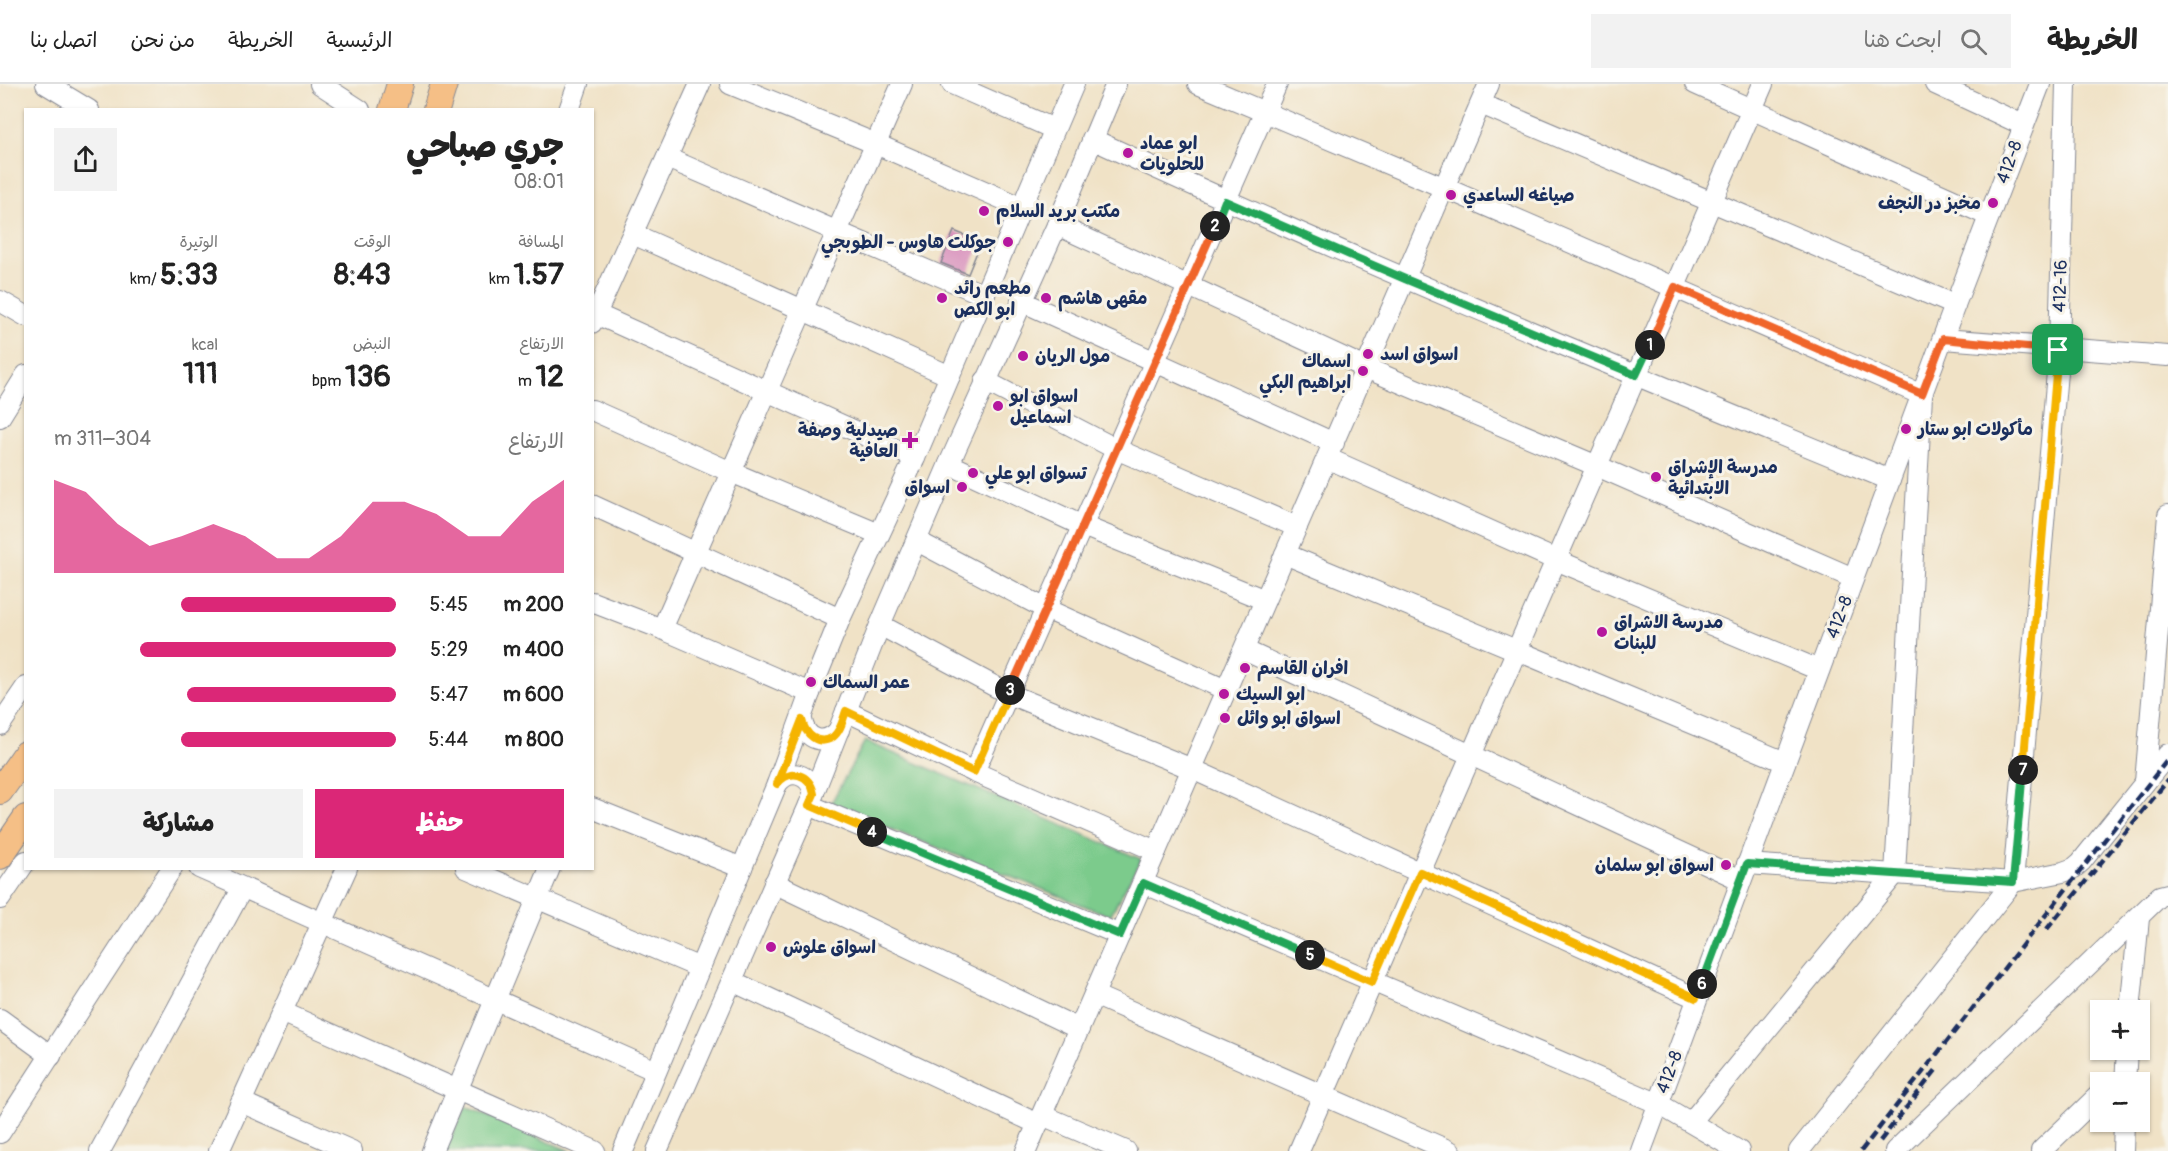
<!DOCTYPE html>
<html lang="ar">
<head>
<meta charset="utf-8">
<style>
	:root { --surface:#fff; --page:#f2f2f2; --text:#222; --muted:#767676; --line:#e0e0e0; --accent:#db2777 }
	body { margin:0; font-family:Pangolin,"Playpen Sans Arabic",sans-serif; background:var(--page); color:var(--text); direction:rtl; height:100vh; display:flex; flex-direction:column; font-size:22px; white-space:nowrap }
	* { box-sizing:border-box; margin:0 }
	p { font-size:20px; color:var(--muted) }
	.icon { flex:none; width:33px; height:33px; fill:none; stroke:currentColor; stroke-width:2; stroke-linecap:round; stroke-linejoin:round }
	.map { position:relative; flex:1; overflow:hidden; direction:ltr }
	.panel { position:absolute; left:24px; top:24px; width:570px; height:762px; display:flex; flex-direction:column; background:var(--surface); border-radius:0px; box-shadow:0 2px 4px #0004; direction:rtl }
	.panel>* { flex:none }
	.buttons { position:absolute; left:2090px; top:916px; display:grid; gap:12px }
	.buttons a { display:grid; place-items:center; width:60px; height:60px; border-radius:0px; background:var(--surface); box-shadow:0 2px 4px #0004; font-size:30px }
	.pin { position:absolute; display:grid; place-items:center; width:51px; height:51px; color:#fff; margin:-26px; border-radius:12px; box-shadow:0 3px 9px #0006 }
	.km { position:absolute; width:30px; height:30px; margin:-15px; border-radius:50%; background:#222; color:#fff; font-size:16px; line-height:30px; text-align:center }
	.round { display:grid; place-items:center; flex:none; width:63px; height:63px; border-radius:0px; background:var(--page) }
	.overview { display:flex; align-items:center; justify-content:space-between; height:102px; padding:0 30px }
	h1 { font-size:33px; font-weight:800; line-height:45px }
	.metrics { display:grid; grid-template-columns:repeat(3,1fr); gap:9px; height:102px; padding:6px 30px }
	.metrics div { display:grid; align-content:center }
	.metrics b { font-size:30px; font-weight:800 }
	.metrics small { font-size:16px; font-weight:400 }
	.metrics p { font-size:16px }
	.chart { height:168px; padding:12px 30px }
	.chart p { display:flex; justify-content:space-between }
	.chart svg { width:100%; height:108px; margin-top:6px; fill:var(--accent); opacity:.7 }
	.cta { display:flex; gap:12px; margin-top:auto; padding:12px 30px }
	.cta a { flex:1; height:69px; border-radius:0px; background:var(--accent); color:#fff; font-size:24px; font-weight:800; line-height:69px; text-align:center }
	.cta a+a { background:var(--page); color:var(--text) }
	ul { padding:0 30px; list-style:none; font-size:20px }
	li { display:grid; grid-template-columns:96px 72px 1fr; align-items:center; height:45px }
	li i { height:15px; border-radius:8px; background:var(--accent) }
	header { display:flex; align-items:center; gap:36px; box-sizing:border-box; height:84px; padding:0 30px; background:var(--surface); border-bottom:2px solid var(--line) }
	header strong { font-size:28px }
	nav { display:flex; gap:33px; margin-inline-start:auto; font-size:21px }
	.search { width:420px; height:54px; background:var(--page); display:flex; align-items:center; gap:15px; box-sizing:border-box; padding:0 21px; border-radius:0px; color:var(--muted); font-size:22px }
	.map>svg:first-child { display:block }
	.green { fill:#7bcb8c; stroke:#4b7d75; stroke-width:1.5 }
	.building { fill:#d993be }
	.lines { fill:none; stroke-linecap:round; stroke-linejoin:round }
	.minor-casing { stroke:#868892; stroke-width:22 }
	.major-casing { stroke:#868892; stroke-width:28 }
	.minor { stroke:#fff; stroke-width:20 }
	.major { stroke:#f5bf86; stroke-width:26 }
	.rail { stroke:#1b2f5e; stroke-width:4.5; stroke-dasharray:9 4.5; stroke-linecap:butt }
	.split-1-casing { stroke:#fff; stroke-width:12 }
	.split-2-casing { stroke:#fff; stroke-width:12 }
	.split-3-casing { stroke:#fff; stroke-width:12 }
	.split-4-casing { stroke:#fff; stroke-width:12 }
	.split-5-casing { stroke:#fff; stroke-width:12 }
	.split-6-casing { stroke:#fff; stroke-width:12 }
	.split-7-casing { stroke:#fff; stroke-width:12 }
	.split-8-casing { stroke:#fff; stroke-width:12 }
	.split-1 { stroke:#f0652b; stroke-width:8 }
	.split-2 { stroke:#22a559; stroke-width:8 }
	.split-3 { stroke:#f0652b; stroke-width:8 }
	.split-4 { stroke:#f5b400; stroke-width:8 }
	.split-5 { stroke:#22a559; stroke-width:8 }
	.split-6 { stroke:#f5b400; stroke-width:8 }
	.split-7 { stroke:#22a559; stroke-width:8 }
	.split-8 { stroke:#f5b400; stroke-width:8 }
	.poi-dot { fill:#b5179e; stroke:#f7f3e8; stroke-width:2 }
	.labels { text-anchor:middle; stroke-width:6; stroke-linejoin:round; paint-order:stroke }
	.poi-label { font-size:18px; font-weight:bold; fill:#1b2f5e; stroke:#f7f3e8; text-anchor:start }
	.street-label { font-size:18px; fill:#1b2f5e; stroke:#f7f3e8 }
</style>
</head>
<body>
<header>
<strong>الخريطة</strong>
<div class="search"><svg class="icon" aria-label="search" viewBox="0 0 24 24"><circle cx="10" cy="10" r="6"/><path d="M15 15l6 6"/></svg>ابحث هنا</div>
<nav><a>الرئيسية</a><a>الخريطة</a><a>من نحن</a><a>اتصل بنا</a></nav>
</header>
<div class="map">
<svg width="2168" height="1067" viewBox="0 0 2168 1067">
	<rect width="100%" height="100%" fill="#f7f3e8"/>
	<filter id="ink" filterUnits="userSpaceOnUse"><feTurbulence type="fractalNoise" baseFrequency=".0167" numOctaves="2"/><feDisplacementMap in="SourceGraphic" scale="12" xChannelSelector="R" yChannelSelector="G"/><feConvolveMatrix kernelMatrix="1 2 1 2 8 2 1 2 1" color-interpolation-filters="sRGB"/></filter>
	<filter id="wash" filterUnits="userSpaceOnUse"><feTurbulence type="fractalNoise" baseFrequency=".008" numOctaves="4" result="noise"/><feDisplacementMap in="SourceGraphic" scale="24" xChannelSelector="R" yChannelSelector="G"/><feGaussianBlur stdDeviation="1.35" result="paint"/><feColorMatrix in="noise" values="0 0 0 0 0 0 0 0 0 0 0 0 0 0 0 0 0 1.4 0 .05"/><feComposite in="paint" operator="in"/></filter>
	<g filter="url(#wash)">
		<rect width="100%" height="100%" fill="#f0e2c6"/>
		<!-- green -->
		<g class="green">
			<path d="M865 657 1141 775 1110 832 830 721Z"/>
			<path d="M466 1023 570 1067H444Z"/>
		</g>
		<g id="blocks">
			<!-- building -->
			<path class="building" d="M954 147 981 158 968 190 941 179Z"/>
		</g>
	</g>
	<g filter="url(#ink)">
		<use href="#blocks" fill-opacity="0" stroke="#868892" stroke-width="1.5"/>
		<g class="lines">
			<!-- minor casing -->
			<g class="minor-casing">
				<g id="minor">
					<path d="M46 0 89 26"/>
					<path d="M320 0 360 26"/>
					<path d="M730 0 876 60 1021 123"/>
					<path d="M952 0 1054 45"/>
					<path d="M1198 0 1445 104 1922 311 1895 790 1691 1038"/>
					<path d="M1695 0 1989 132"/>
					<path d="M1935 0 2023 41"/>
					<path d="M1481 20 1955 221"/>
					<path d="M569 26 578 0"/>
					<path d="M1092 55C1355 177 1622 286 1890 396"/>
					<path d="M667 74 984 211"/>
					<path d="M1057 141 1366 284 1597 382 1853 494"/>
					<path d="M633 150 950 292"/>
					<path d="M0 217 26 232"/>
					<path d="M1021 217 1334 359"/>
					<path d="M596 230 915 374"/>
					<path d="M592 239 700 0"/>
					<path d="M1943 255 2168 272"/>
					<path d="M985 297 1116 365 1297 443"/>
					<path d="M592 326 731 388 879 450"/>
					<path d="M0 333 26 291"/>
					<path d="M1327 374 1556 476 1819 586"/>
					<path d="M949 380 1083 442 1265 516"/>
					<path d="M592 421 840 535"/>
					<path d="M917 457 1046 525 1226 606"/>
					<path d="M1285 470 1785 678"/>
					<path d="M592 518 662 545 810 609"/>
					<path d="M880 541 1009 610 1192 685 1696 914"/>
					<path d="M662 545 902 0"/>
					<path d="M1244 566 1741 796"/>
					<path d="M846 627 974 688 1156 767"/>
					<path d="M802 636C806 657 825 662 839 646"/>
					<path d="M0 641 26 603"/>
					<path d="M974 688 1277 0"/>
					<path d="M2145 698 2168 431"/>
					<path d="M777 700C790 683 810 690 814 709"/>
					<path d="M809 721 1120 851"/>
					<path d="M592 724 742 784"/>
					<path d="M1747 780 2013 798 2063 788 2074 784 2081 778 2168 670"/>
					<path d="M199 784 656 987"/>
					<path d="M466 784 700 884"/>
					<path d="M774 799 1079 945"/>
					<path d="M1143 799 1657 1019 1739 1067"/>
					<path d="M0 815 26 777"/>
					<path d="M732 897 1038 1040"/>
					<path d="M1094 911 1450 1067"/>
					<path d="M2130 927 2139 834"/>
					<path d="M282 928 595 1067"/>
					<path d="M0 935 51 972"/>
					<path d="M2125 999 2127 966"/>
					<path d="M241 1018 352 1067"/>
					<path d="M1042 1031 1126 1067"/>
					<path d="M0 1049 172 784"/>
					<path d="M100 1067 242 805"/>
					<path d="M219 1067 347 784"/>
					<path d="M432 1067 550 784"/>
					<path d="M623 1067 777 700 810 609 840 535 915 374 1074 0"/>
					<path d="M657 1067 809 721 880 541 949 380 1057 141 1116 0"/>
					<path d="M1026 1067 1489 0"/>
					<path d="M1299 1067 1763 0"/>
					<path d="M1641 1067 1955 221 2040 0"/>
					<path d="M1799 1067 2013 798 2059 265 2066 0"/>
					<path d="M1895 1067 2160 812 2168 810"/>
					<path d="M2041 1067 2100 1010"/>
					<path d="M2123 1067 2124 1038"/>
				</g>
			</g>
			<!-- major casing -->
			<g class="major-casing">
				<g id="major">
					<path d="M392 26 400 0"/>
					<path d="M436 26 444 0"/>
					<path d="M0 707 26 670"/>
					<path d="M0 772 26 734"/>
				</g>
			</g>
			<!-- minor -->
			<use href="#minor" class="minor"/>
			<!-- major -->
			<use href="#major" class="major"/>
			<!-- rail -->
			<g class="rail">
				<path d="M2047 845 2168 696"/>
				<path d="M1880 1057 1936 986"/>
				<path d="M1861 1067 2168 675"/>
			</g>
		</g>
	</g>
	<g class="lines" filter="url(#ink)">
		<!-- split-1 casing -->
		<g class="split-1-casing">
			<path id="split-1" d="M1650 261 1675 203 1922 310 1943 255 2058 266"/>
		</g>
		<!-- split-2 casing -->
		<g class="split-2-casing">
			<path id="split-2" d="M1215 142 1225 117 1405 195 1636 291 1650 261"/>
		</g>
		<!-- split-3 casing -->
		<g class="split-3-casing">
			<path id="split-3" d="M1010 606 1215 142"/>
		</g>
		<!-- split-4 casing -->
		<g class="split-4-casing">
			<path id="split-4" d="M872 748 809 721 814 710C810 689 790 684 777 700L802 636C805 650 818 663 833 653 841 647 843 635 846 627L974 688 1010 606"/>
		</g>
		<!-- split-5 casing -->
		<g class="split-5-casing">
			<path id="split-5" d="M872 748 1120 851 1143 799 1310 871"/>
		</g>
		<!-- split-6 casing -->
		<g class="split-6-casing">
			<path id="split-6" d="M1310 871 1372 898 1420 788 1696 914 1702 900"/>
		</g>
		<!-- split-7 casing -->
		<g class="split-7-casing">
			<path id="split-7" d="M1702 900 1747 780 2013 798 2023 686"/>
		</g>
		<!-- split-8 casing -->
		<g class="split-8-casing">
			<path id="split-8" d="M2023 686 2058 266"/>
		</g>
		<!-- split-1 -->
		<use href="#split-1" class="split-1"/>
		<!-- split-2 -->
		<use href="#split-2" class="split-2"/>
		<!-- split-3 -->
		<use href="#split-3" class="split-3"/>
		<!-- split-4 -->
		<use href="#split-4" class="split-4"/>
		<!-- split-5 -->
		<use href="#split-5" class="split-5"/>
		<!-- split-6 -->
		<use href="#split-6" class="split-6"/>
		<!-- split-7 -->
		<use href="#split-7" class="split-7"/>
		<!-- split-8 -->
		<use href="#split-8" class="split-8"/>
	</g>
	<!-- markers -->
	<g class="poi-dot">
		<circle cx="1128" cy="69" r="6"/>
		<circle cx="1451" cy="111" r="6"/>
		<circle cx="1993" cy="119" r="6"/>
		<circle cx="984" cy="127" r="6"/>
		<circle cx="1008" cy="158" r="6"/>
		<circle cx="942" cy="214" r="6"/>
		<circle cx="1046" cy="214" r="6"/>
		<circle cx="1368" cy="270" r="6"/>
		<circle cx="1023" cy="272" r="6"/>
		<circle cx="1363" cy="287" r="6"/>
		<circle cx="998" cy="322" r="6"/>
		<circle cx="1906" cy="345" r="6"/>
		<path d="M907 347h6v6h6v6h-6v6h-6v-6h-6v-6h6z"/>
		<circle cx="973" cy="389" r="6"/>
		<circle cx="1656" cy="393" r="6"/>
		<circle cx="962" cy="403" r="6"/>
		<circle cx="1602" cy="548" r="6"/>
		<circle cx="1245" cy="584" r="6"/>
		<circle cx="811" cy="598" r="6"/>
		<circle cx="1224" cy="610" r="6"/>
		<circle cx="1225" cy="634" r="6"/>
		<circle cx="1726" cy="781" r="6"/>
		<circle cx="771" cy="863" r="6"/>
	</g>
	<g class="labels">
		<!-- poi labels -->
		<g class="poi-label">
			<text x="1140" y="65">ابو عماد<tspan x="1140" dy="21">للحلويات</tspan></text>
			<text x="1463" y="117">صياغه الساعدي</text>
			<text x="1981" y="125" text-anchor="end">مخبز در النجف</text>
			<text x="996" y="133">مكتب بريد السلام</text>
			<text x="996" y="164" text-anchor="end">جوكلت هاوس - الطوبجي</text>
			<text x="954" y="210">مطعم رائد<tspan x="954" dy="21">ابو الكص</tspan></text>
			<text x="1058" y="220">مقهى هاشم</text>
			<text x="1380" y="276">اسواق اسد</text>
			<text x="1035" y="278">مول الريان</text>
			<text x="1351" y="283" text-anchor="end">اسماك<tspan x="1351" dy="21">ابراهيم البكي</tspan></text>
			<text x="1010" y="318">اسواق ابو<tspan x="1010" dy="21">اسماعيل</tspan></text>
			<text x="1918" y="351">مأكولات ابو ستار</text>
			<text x="898" y="352" text-anchor="end">صيدلية وصفة<tspan x="898" dy="21">العافية</tspan></text>
			<text x="1668" y="389">مدرسة الإشراق<tspan x="1668" dy="21">الابتدائية</tspan></text>
			<text x="985" y="395">تسواق ابو علي</text>
			<text x="950" y="409" text-anchor="end">اسواق</text>
			<text x="1614" y="544">مدرسة الاشراق<tspan x="1614" dy="21">للبنات</tspan></text>
			<text x="1257" y="590">افران القاسم</text>
			<text x="823" y="604">عمر السماك</text>
			<text x="1236" y="616">ابو السيك</text>
			<text x="1237" y="640">اسواق ابو وائل</text>
			<text x="1714" y="787" text-anchor="end">اسواق ابو سلمان</text>
			<text x="783" y="869">اسواق علوش</text>
		</g>
		<!-- street labels -->
		<g class="street-label">
			<text transform="translate(2009 78) rotate(-70)" y="6">412-8</text>
			<text transform="translate(2060 202) rotate(-88)" y="6">412-16</text>
			<text transform="translate(1839 533) rotate(-69)" y="6">412-8</text>
			<text transform="translate(1669 988) rotate(-69)" y="6">412-8</text>
		</g>
	</g>
</svg>
<div class="buttons">
<a>+</a>
<a>−</a>
</div>
<div class="pin" style="left:2058px;top:266px;background:#1e9e55"><svg class="icon" aria-label="arrive" viewBox="0 0 24 24"><path d="M6 21V4h12l-3 4 3 4H6"/></svg></div>
<b class="km" style="left:1650px;top:261px">1</b>
<b class="km" style="left:1215px;top:142px">2</b>
<b class="km" style="left:1010px;top:606px">3</b>
<b class="km" style="left:872px;top:748px">4</b>
<b class="km" style="left:1310px;top:871px">5</b>
<b class="km" style="left:1702px;top:900px">6</b>
<b class="km" style="left:2023px;top:686px">7</b>
<section class="panel">
<div class="overview"><div><h1>جري صباحي</h1><p>08:01</p></div><a class="round"><svg class="icon" aria-label="share" viewBox="0 0 24 24"><path d="M12 15V3M7 8l5-5 5 5M5 13v7h14v-7"/></svg></a></div>
<div class="metrics">
<div><p>المسافة</p><b>1.57<small> km</small></b></div>
<div><p>الوقت</p><b>8:43</b></div>
<div><p>الوتيرة</p><b>5:33<small> /km</small></b></div>
</div>
<div class="metrics">
<div><p>الارتفاع</p><b>12<small> m</small></b></div>
<div><p>النبض</p><b>136<small> bpm</small></b></div>
<div><p>kcal</p><b>111</b></div>
</div>
<div class="chart"><p><span>الارتفاع</span>304–311 m</p>
<svg viewBox="0 0 160 44" preserveAspectRatio="none"><path d="M0 44V6L10 11L20 24L30 33L40 29L50 24L60 29L70 38L80 38L90 29L100 15L110 15L120 20L130 29L140 29L150 15L160 6V44z"/></svg>
</div>
<ul>
<li><b>200 m</b>5:45<i style="width:63%"></i></li>
<li><b>400 m</b>5:29<i style="width:75%"></i></li>
<li><b>600 m</b>5:47<i style="width:61%"></i></li>
<li><b>800 m</b>5:44<i style="width:63%"></i></li>
</ul>
<div class="cta"><a>حفظ</a><a>مشاركة</a></div>
</section>
</div>
</body>
</html>
